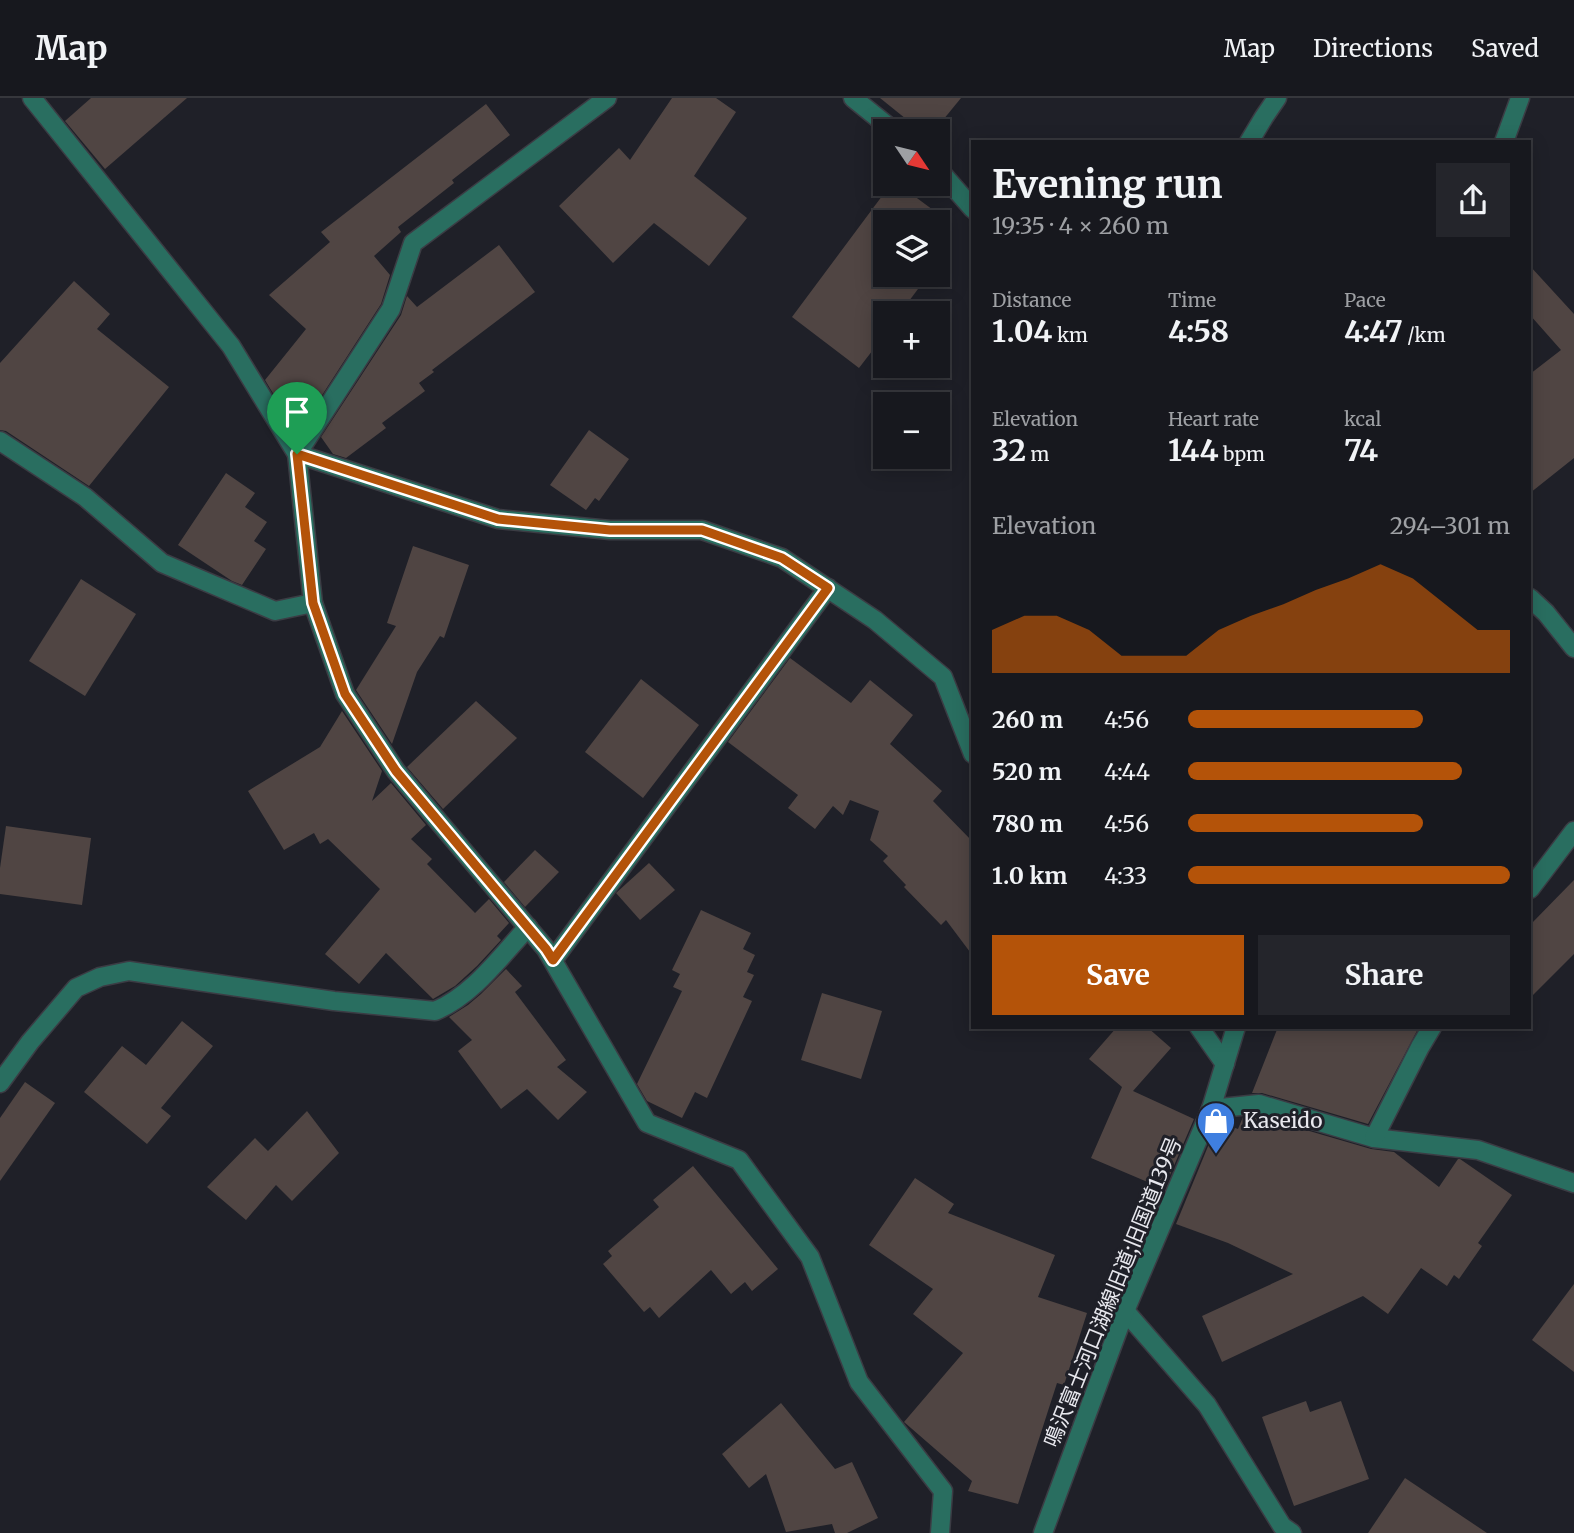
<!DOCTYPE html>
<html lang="en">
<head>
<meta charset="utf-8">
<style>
	:root { --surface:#17181e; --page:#24252b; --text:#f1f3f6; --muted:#9ea0a4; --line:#36373c; --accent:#b45309 }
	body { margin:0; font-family:Merriweather,"Noto Sans JP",serif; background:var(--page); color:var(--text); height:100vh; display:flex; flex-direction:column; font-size:26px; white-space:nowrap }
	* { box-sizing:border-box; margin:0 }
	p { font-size:23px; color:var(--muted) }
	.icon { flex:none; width:38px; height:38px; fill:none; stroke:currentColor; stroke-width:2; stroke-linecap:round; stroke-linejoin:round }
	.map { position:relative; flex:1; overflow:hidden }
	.panel { position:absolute; left:971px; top:42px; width:560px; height:889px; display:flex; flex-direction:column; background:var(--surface); border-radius:0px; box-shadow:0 4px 18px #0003,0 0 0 2px var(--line) }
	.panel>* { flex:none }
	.needle { width:46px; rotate:125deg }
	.tools { position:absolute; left:873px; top:21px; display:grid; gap:14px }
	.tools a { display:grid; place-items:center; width:77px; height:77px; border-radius:0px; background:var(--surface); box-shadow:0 4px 18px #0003,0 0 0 2px var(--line); font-size:35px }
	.pin { position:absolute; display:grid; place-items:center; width:60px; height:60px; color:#fff; margin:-72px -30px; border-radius:50% 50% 50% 0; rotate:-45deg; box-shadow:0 0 7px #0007 }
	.pin .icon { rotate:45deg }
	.round { display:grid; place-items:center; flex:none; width:74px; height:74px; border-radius:0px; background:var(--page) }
	.overview { display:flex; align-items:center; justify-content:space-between; height:119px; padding:0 21px }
	h1 { font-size:38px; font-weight:700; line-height:52px }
	.stats { display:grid; grid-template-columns:repeat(3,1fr); gap:10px; height:119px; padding:7px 21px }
	.stats div { display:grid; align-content:center }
	.stats b { font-size:30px; font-weight:700 }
	.stats small { font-size:19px; font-weight:400 }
	.stats p { font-size:19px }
	.chart { height:196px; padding:14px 21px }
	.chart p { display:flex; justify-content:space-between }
	.chart svg { width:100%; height:126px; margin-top:7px; fill:var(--accent); opacity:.7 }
	.action { display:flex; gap:14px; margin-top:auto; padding:14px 21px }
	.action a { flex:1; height:80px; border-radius:0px; background:var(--accent); color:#fff; font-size:28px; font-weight:700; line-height:80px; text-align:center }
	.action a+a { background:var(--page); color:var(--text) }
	ul { padding:0 21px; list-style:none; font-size:23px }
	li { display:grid; grid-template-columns:112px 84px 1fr; align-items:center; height:52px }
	li i { height:18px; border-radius:9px; background:var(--accent) }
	header { display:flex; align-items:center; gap:42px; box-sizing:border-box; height:98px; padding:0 35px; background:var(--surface); border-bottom:2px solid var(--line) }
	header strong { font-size:33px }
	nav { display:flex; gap:38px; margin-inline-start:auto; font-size:24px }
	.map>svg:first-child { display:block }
	.building { fill:#504543 }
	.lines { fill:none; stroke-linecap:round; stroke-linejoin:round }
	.minor-casing { stroke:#3b3c44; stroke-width:21 }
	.minor { stroke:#296e60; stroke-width:18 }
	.route-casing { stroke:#fff; stroke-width:14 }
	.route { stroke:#b45309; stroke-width:9 }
	.labels { text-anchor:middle; stroke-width:6; stroke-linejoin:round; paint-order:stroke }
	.poi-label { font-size:21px; fill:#e8e8ee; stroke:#1f2028; text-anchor:start }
	.street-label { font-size:21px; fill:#e8e8ee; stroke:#1f2028 }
</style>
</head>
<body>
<header>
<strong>Map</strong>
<nav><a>Map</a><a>Directions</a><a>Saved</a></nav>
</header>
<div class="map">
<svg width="1574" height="1435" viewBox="0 0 1574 1435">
	<rect width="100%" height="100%" fill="#1f2028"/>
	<!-- building -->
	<g class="building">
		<path d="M91 0H187L105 71 65 23Z"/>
		<path d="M672 0H716L736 14 694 78 747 120 709 168 654 125 613 165 559 108 619 50 630 62Z"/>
		<path d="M880 0H961L934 33H921Z"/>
		<path d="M486 6 510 37 452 82 454 85 398 129 401 134 374 158 390 177 381 206 306 322 274 297 265 282 306 231 269 197 330 144 321 134Z"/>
		<path d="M891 86H898L952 126 938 145V124H886V177H915L924 183 900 215H886V235L859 270 792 219Z"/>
		<path d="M499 147 535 194 432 272 434 274 419 285 425 293 382 325 386 330 346 360 333 356 321 339 401 217 407 198 417 209Z"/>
		<path d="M1530 168 1574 216V360L1530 395V276L1561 252 1530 217Z"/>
		<path d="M74 183 110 216 97 231 169 289 89 388 6 333 0 332V265Z"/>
		<path d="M589 332 629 361 599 403 595 400 586 412 550 387Z"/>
		<path d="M226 375 255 395 245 409 267 424 254 443 266 451 242 487 232 483 178 447Z"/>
		<path d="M413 448 469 467 444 540 440 538 417 574 392 646 356 592 396 528 387 525Z"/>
		<path d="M81 481 136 516 85 598 29 563Z"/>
		<path d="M790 560 851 605 870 582 913 617 890 646 942 693 933 703 973 744V858L946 822 941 827 904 789 906 787 883 763 888 758 870 742 879 713 850 702 843 717 833 708 815 731 788 710 798 697 728 644Z"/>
		<path d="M641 581 699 627 643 700 585 654Z"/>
		<path d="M476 603 517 640 443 711 407 669Z"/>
		<path d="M342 613 382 673 372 703 391 685 426 727 411 741 432 761 427 766 475 815 489 801 509 825 497 838 501 842 477 868 455 888 433 901 386 855 359 886 325 856 380 791 328 741 320 746 314 735 284 752 248 693 320 649Z"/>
		<path d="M6 728 91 740 82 807 0 796V770Z"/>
		<path d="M535 752 559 774 525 809 504 784Z"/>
		<path d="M649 765 675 792 640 822 616 795Z"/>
		<path d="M1574 782V856L1530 900V827Z"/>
		<path d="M701 812 751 835 743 851 755 857 747 874 754 877 743 899 752 903 707 1000 695 994 682 1020 647 1003 637 986 682 893 673 889 680 876 672 872Z"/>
		<path d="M506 871 522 888 515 894 566 962 557 969 587 994 558 1022 527 991 501 1011 458 953 472 942 449 919 468 907 481 896Z"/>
		<path d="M822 895 882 913 861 981 801 962Z"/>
		<path d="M182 923 213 948 161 1010 171 1018 147 1046 84 994 122 948 146 967Z"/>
		<path d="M1117 929H1147L1171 950 1133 993 1194 1021 1164 1091 1091 1060 1122 989 1089 961Z"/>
		<path d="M1278 929H1419L1368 1026 1262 995H1252Z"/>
		<path d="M25 984 55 1005 0 1083V1020Z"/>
		<path d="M307 1013 339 1055 292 1103 276 1087 246 1122 207 1089 255 1040 268 1053Z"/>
		<path d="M1258 1018 1371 1051 1394 1054 1439 1089 1458 1061H1460L1512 1097 1478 1145 1482 1148 1459 1181 1454 1177 1447 1188 1421 1170 1388 1216 1363 1198 1222 1264 1202 1218 1293 1176 1228 1145 1176 1126 1218 1024 1238 1031 1243 1019Z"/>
		<path d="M693 1068 778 1171 752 1193 745 1184 731 1196 711 1172 659 1220 650 1209 644 1214 603 1166 612 1158 608 1153 659 1109 653 1102Z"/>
		<path d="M915 1080 954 1106 948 1115 1055 1157 1038 1199 1087 1215 1064 1287 1057 1285 1018 1406 968 1393 972 1383 904 1324 963 1255 913 1216 933 1191 869 1147Z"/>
		<path d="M1574 1186V1274L1532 1242Z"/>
		<path d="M1306 1303 1310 1314 1341 1303 1369 1381 1294 1408 1262 1319Z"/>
		<path d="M781 1305 835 1371 852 1364 878 1420 847 1435H835L832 1426 786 1434 766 1376 749 1390 722 1356Z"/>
		<path d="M1405 1380 1487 1435H1368Z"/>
	</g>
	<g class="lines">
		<!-- minor casing -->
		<g class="minor-casing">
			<g id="minor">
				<path d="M32 0 231 248 297 356 498 421 610 432H702L782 460 875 522 943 579 973 656"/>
				<path d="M607 0 413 145 391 211 297 356 313 505 345 596 396 673 546 851 647 1025 739 1062 810 1159 859 1284 943 1393 940 1435"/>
				<path d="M853 0 894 33"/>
				<path d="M1249 44 1264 19 1277 0"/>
				<path d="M1504 44 1520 0"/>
				<path d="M938 71 973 111"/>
				<path d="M0 343 85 399 162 465 275 513 313 505"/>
				<path d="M1530 500 1546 515 1574 550"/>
				<path d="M1530 791 1574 733"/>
				<path d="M553 862 828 490"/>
				<path d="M1199 929 1225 966"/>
				<path d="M0 985 30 944 76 890 100 879 129 873 334 903 435 913C473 897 500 859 528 829"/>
				<path d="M1211 1011 1259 1006 1374 1040 1478 1052 1574 1085"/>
				<path d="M1374 1040 1420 949 1432 929"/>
				<path d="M1125 1213 1207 1307 1282 1428 1292 1435"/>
				<path d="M1043 1435 1125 1213 1211 1011 1236 929"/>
			</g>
		</g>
		<!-- minor -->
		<use href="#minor" class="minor"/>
	</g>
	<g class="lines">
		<!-- route casing -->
		<g class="route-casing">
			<path id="route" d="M297 356 498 421 610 432H702L782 460 828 490 553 862 546 851 396 673 345 596 313 505Z"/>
		</g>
		<!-- route -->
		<use href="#route" class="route"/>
	</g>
	<!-- icons -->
	<defs>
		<g id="shop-pin" transform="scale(2.0125)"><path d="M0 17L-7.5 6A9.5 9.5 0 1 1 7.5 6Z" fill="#3f7fe0" stroke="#1f2028"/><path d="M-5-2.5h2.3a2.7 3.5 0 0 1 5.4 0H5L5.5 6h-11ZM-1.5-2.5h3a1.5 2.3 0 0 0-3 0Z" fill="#fff"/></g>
	</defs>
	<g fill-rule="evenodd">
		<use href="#shop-pin" x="1216" y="1023"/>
	</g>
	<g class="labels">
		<!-- poi labels -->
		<g class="poi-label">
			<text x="1243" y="1030">Kaseido</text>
		</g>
		<!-- street labels -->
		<g class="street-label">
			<text transform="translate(1113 1194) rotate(-68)" y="7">鳴沢富士河口湖線旧道;旧国道139号</text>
		</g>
	</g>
</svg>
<div class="tools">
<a><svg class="needle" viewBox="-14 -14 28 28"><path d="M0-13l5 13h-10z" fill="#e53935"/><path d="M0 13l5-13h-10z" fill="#9ea0a4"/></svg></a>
<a><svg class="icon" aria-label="layers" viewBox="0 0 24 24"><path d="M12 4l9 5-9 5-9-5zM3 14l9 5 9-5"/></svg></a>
<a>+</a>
<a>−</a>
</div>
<div class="pin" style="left:297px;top:356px;background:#1e9e55"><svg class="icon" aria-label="arrive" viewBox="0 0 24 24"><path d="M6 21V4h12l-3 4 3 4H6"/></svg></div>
<section class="panel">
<div class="overview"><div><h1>Evening run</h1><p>19:35 · 4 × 260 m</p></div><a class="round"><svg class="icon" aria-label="share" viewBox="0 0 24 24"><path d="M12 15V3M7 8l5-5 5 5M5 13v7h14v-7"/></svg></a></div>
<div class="stats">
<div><p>Distance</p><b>1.04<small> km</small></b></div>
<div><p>Time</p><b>4:58</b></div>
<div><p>Pace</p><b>4:47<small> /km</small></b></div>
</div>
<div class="stats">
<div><p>Elevation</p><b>32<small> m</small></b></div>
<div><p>Heart rate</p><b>144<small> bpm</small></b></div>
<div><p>kcal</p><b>74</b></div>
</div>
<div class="chart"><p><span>Elevation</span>294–301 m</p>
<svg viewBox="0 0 160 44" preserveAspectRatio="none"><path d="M0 44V29L10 24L20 24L30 29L40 38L50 38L60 38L70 29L80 24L90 20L100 15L110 11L120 6L130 11L140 20L150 29L160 29V44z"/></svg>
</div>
<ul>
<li><b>260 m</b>4:56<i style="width:73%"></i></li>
<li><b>520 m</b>4:44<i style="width:85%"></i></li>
<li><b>780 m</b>4:56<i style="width:73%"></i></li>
<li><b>1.0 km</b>4:33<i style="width:100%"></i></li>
</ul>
<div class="action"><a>Save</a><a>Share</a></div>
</section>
</div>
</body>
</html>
